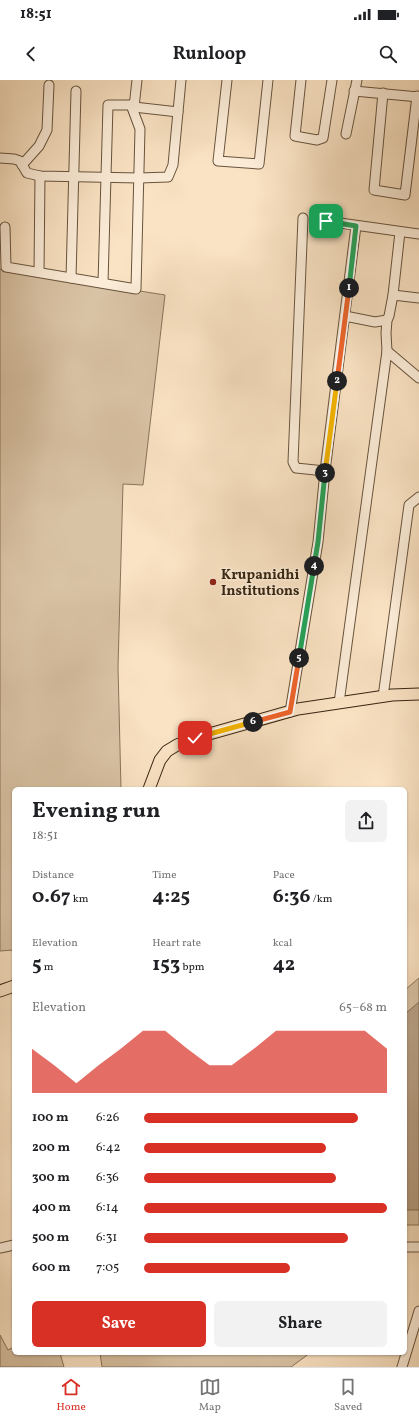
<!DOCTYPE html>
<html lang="en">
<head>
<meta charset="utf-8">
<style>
	:root { --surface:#fff; --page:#f2f2f2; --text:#202124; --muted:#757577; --line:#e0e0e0; --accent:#d93025 }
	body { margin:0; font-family:Vollkorn,serif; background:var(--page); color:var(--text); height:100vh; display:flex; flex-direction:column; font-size:15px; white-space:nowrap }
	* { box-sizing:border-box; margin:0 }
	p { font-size:13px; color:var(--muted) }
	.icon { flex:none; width:22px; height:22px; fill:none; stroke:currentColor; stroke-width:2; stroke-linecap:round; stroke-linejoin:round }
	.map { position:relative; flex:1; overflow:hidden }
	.panel { position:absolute; left:12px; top:707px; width:395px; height:568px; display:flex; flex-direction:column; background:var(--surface); border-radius:6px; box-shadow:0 1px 3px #0004 }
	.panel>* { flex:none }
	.pin { position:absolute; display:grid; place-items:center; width:34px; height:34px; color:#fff; margin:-17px; border-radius:8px; box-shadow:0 2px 6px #0006 }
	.km { position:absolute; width:20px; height:20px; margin:-10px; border-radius:50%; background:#222; color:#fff; font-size:11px; line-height:20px; text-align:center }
	.round { display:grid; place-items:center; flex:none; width:42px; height:42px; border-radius:6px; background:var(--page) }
	.summary { display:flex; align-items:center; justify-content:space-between; height:68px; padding:0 20px }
	h1 { font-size:22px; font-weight:700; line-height:30px }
	.metrics { display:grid; grid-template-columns:repeat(3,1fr); gap:6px; height:68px; padding:4px 20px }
	.metrics div { display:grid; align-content:center }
	.metrics b { font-size:20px; font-weight:700 }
	.metrics small { font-size:11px; font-weight:400 }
	.metrics p { font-size:11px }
	.chart { height:112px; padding:8px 20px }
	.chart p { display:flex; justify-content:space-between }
	.chart svg { width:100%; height:72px; margin-top:4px; fill:var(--accent); opacity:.7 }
	.cta { display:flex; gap:8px; margin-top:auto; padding:8px 20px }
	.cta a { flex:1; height:46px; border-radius:6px; background:var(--accent); color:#fff; font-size:16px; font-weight:700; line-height:46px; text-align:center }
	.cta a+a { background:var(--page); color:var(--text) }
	ul { padding:0 20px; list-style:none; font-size:13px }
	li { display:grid; grid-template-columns:64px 48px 1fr; align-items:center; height:30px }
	li i { height:10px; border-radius:5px; background:var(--accent) }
	.status { display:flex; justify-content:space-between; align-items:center; height:28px; padding:0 20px; background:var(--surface); direction:ltr }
	.status svg { height:11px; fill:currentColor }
	header { display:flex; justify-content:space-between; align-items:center; height:52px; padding:0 20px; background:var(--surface); font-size:18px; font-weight:700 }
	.dock { display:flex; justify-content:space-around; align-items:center; height:56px; border-top:1px solid var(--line); background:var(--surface); font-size:11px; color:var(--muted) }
	.dock a { display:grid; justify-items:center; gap:2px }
	.dock .active { color:var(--accent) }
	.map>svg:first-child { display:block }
	.green { fill:#d9c3a5; stroke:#88745a }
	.water { fill:#b8a287; stroke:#847057 }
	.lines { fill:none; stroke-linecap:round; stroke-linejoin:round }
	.minor-casing { stroke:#68543d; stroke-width:11 }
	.major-casing { stroke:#372410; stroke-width:13 }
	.minor { stroke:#fcedd9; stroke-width:9 }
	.major { stroke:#fae3c4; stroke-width:11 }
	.split-1-casing { stroke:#fff; stroke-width:8 }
	.split-2-casing { stroke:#fff; stroke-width:8 }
	.split-3-casing { stroke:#fff; stroke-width:8 }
	.split-4-casing { stroke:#fff; stroke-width:8 }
	.split-5-casing { stroke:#fff; stroke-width:8 }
	.split-6-casing { stroke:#fff; stroke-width:8 }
	.split-7-casing { stroke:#fff; stroke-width:8 }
	.split-1 { stroke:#22a559; stroke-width:5 }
	.split-2 { stroke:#f0652b; stroke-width:5 }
	.split-3 { stroke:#f5b400; stroke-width:5 }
	.split-4 { stroke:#22a559; stroke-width:5 }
	.split-5 { stroke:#22a559; stroke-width:5 }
	.split-6 { stroke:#f0652b; stroke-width:5 }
	.split-7 { stroke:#f5b400; stroke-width:5 }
	.poi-dot { fill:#8f2418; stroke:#fcedd9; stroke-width:1.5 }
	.labels { text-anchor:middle; stroke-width:3; stroke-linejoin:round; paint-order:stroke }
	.poi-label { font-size:14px; font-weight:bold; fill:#372410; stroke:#fcedd9; text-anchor:start }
</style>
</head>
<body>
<div class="status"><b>18:51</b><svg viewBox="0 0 49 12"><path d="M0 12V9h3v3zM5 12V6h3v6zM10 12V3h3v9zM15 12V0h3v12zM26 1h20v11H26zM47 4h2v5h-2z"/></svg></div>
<header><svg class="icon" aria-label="back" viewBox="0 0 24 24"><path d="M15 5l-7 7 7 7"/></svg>Runloop<svg class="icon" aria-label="search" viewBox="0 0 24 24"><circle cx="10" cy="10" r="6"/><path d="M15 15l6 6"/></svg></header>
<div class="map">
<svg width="419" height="1287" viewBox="0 0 419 1287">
	<rect width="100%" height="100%" fill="#fae3c4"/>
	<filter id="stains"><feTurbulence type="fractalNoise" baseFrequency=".005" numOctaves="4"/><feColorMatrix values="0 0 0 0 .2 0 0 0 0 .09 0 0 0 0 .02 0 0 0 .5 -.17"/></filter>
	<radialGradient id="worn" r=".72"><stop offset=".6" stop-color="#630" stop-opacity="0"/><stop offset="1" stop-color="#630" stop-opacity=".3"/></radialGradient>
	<!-- green -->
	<g class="green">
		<path d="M0 189 165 215 143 405 123 404 118 587 121 709H14V870L0 871Z"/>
		<path d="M419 898V1145H405V910Z"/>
		<path d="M0 1255 8 1270 14 1267V1273H60L64 1287H0Z"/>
		<path d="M100 1273H310L291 1287H102Z"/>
	</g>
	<!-- water -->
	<path class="water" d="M419 922V1130H405V934Z"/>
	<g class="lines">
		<!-- minor casing -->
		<g class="minor-casing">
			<g id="minor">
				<path d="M227 0 218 81 259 84 268 0"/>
				<path d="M301 0 295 56 317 60 323 58 332 0"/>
				<path d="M354 11 419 17"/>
				<path d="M383 13 374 110 405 115 417 16"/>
				<path d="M134 27 178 32"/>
				<path d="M346 54 357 0"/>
				<path d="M0 78 14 79 20 81 27 93 40 96 139 98 168 97 173 85 181 0"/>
				<path d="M22 85 39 66 47 50 49 5"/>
				<path d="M303 138 293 382 296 388 325 391"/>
				<path d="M326 141 419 154"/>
				<path d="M5 147 6 187 136 209 140 49 131 25"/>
				<path d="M39 192 40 96"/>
				<path d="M71 198 76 11"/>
				<path d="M103 203 108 25H131L134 27 137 0"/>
				<path d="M393 215 419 218"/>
				<path d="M345 236 375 242 387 240"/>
				<path d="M387 271 419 298"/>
				<path d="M383 617 409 425 419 417"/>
				<path d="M339 623 387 271 386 253 387 240 389 236 393 215 400 152"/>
				<path d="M290 632 318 462 325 391 356 146"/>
				<path d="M405 1167H419"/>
				<path d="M0 1168 14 1165"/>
				<path d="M402 1287 419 1231"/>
			</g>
		</g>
		<!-- major casing -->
		<g class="major-casing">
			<g id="major">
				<path d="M149 709 160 680 167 671 177 665 195 658 298 629 392 615 419 614"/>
				<path d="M0 911 14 906"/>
			</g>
		</g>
		<!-- minor -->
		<use href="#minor" class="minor"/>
		<!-- major -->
		<use href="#major" class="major"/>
	</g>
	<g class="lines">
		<!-- split-1 casing -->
		<g class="split-1-casing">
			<path id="split-1" d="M326 141 356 146 349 208"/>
		</g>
		<!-- split-2 casing -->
		<g class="split-2-casing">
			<path id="split-2" d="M337 301 349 208"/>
		</g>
		<!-- split-3 casing -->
		<g class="split-3-casing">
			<path id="split-3" d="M325 393 337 301"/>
		</g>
		<!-- split-4 casing -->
		<g class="split-4-casing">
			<path id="split-4" d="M314 486 318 462 325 393"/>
		</g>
		<!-- split-5 casing -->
		<g class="split-5-casing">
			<path id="split-5" d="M299 578 314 486"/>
		</g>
		<!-- split-6 casing -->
		<g class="split-6-casing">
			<path id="split-6" d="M253 642 290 632 299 578"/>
		</g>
		<!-- split-7 casing -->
		<g class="split-7-casing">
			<path id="split-7" d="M195 658 253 642"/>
		</g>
		<!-- split-1 -->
		<use href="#split-1" class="split-1"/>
		<!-- split-2 -->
		<use href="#split-2" class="split-2"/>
		<!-- split-3 -->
		<use href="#split-3" class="split-3"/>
		<!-- split-4 -->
		<use href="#split-4" class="split-4"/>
		<!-- split-5 -->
		<use href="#split-5" class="split-5"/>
		<!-- split-6 -->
		<use href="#split-6" class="split-6"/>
		<!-- split-7 -->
		<use href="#split-7" class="split-7"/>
	</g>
	<!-- markers -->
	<circle class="poi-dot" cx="213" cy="502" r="4"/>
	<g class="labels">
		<!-- poi labels -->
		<g class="poi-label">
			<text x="221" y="499">Krupanidhi<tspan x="221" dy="16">Institutions</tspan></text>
		</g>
	</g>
	<rect width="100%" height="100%" filter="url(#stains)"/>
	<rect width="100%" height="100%" fill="url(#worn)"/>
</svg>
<div class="pin" style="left:326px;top:141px;background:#1e9e55"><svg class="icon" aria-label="arrive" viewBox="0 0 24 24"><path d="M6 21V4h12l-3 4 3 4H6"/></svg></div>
<div class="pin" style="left:195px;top:658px;background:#d93025"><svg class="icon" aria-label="check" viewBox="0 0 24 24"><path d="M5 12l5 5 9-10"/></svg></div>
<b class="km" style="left:349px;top:208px">1</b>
<b class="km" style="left:337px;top:301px">2</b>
<b class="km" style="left:325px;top:393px">3</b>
<b class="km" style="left:314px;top:486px">4</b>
<b class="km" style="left:299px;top:578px">5</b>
<b class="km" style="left:253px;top:642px">6</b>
<section class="panel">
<div class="summary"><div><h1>Evening run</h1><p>18:51</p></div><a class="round"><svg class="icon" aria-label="share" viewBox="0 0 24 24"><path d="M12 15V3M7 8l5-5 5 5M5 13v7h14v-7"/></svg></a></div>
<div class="metrics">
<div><p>Distance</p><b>0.67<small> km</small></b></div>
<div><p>Time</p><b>4:25</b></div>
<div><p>Pace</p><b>6:36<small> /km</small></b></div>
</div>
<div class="metrics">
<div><p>Elevation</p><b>5<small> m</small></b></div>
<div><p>Heart rate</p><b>153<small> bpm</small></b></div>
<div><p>kcal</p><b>42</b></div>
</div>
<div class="chart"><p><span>Elevation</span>65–68 m</p>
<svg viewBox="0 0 160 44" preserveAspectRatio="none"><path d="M0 44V17L10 27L20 38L30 27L40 17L50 6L60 6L70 17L80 27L90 27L100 17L110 6L120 6L130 6L140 6L150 6L160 17V44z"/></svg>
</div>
<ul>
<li><b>100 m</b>6:26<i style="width:88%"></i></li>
<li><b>200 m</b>6:42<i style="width:75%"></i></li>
<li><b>300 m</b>6:36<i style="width:79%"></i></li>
<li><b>400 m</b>6:14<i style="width:100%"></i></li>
<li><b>500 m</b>6:31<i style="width:84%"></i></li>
<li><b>600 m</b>7:05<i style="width:60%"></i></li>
</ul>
<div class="cta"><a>Save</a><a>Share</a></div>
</section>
</div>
<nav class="dock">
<a class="active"><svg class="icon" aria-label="home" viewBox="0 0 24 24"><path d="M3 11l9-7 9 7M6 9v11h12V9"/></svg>Home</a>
<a><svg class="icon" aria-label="map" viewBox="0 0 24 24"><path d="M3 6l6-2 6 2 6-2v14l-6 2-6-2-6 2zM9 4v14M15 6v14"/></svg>Map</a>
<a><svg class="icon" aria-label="saved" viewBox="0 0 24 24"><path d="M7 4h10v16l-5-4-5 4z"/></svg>Saved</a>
</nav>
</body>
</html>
